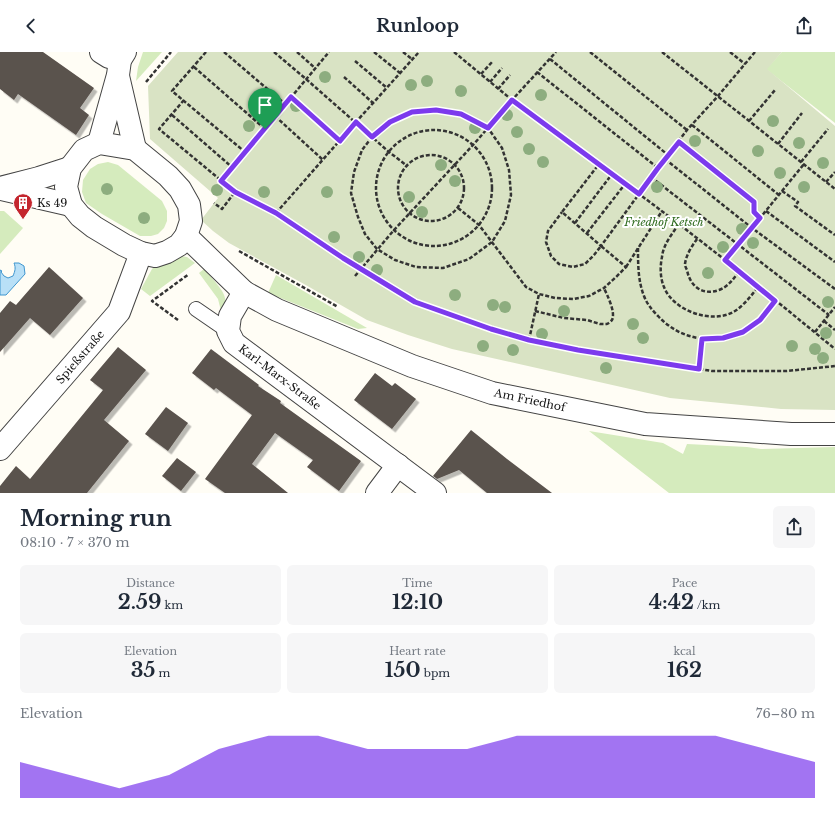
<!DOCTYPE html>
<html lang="en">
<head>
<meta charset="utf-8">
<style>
	:root { --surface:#fff; --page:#f6f6f7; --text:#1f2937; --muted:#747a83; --accent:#7c3aed }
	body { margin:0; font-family:"Libre Baskerville",serif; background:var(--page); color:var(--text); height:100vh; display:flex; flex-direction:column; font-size:15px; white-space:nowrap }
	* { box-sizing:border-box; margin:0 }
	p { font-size:13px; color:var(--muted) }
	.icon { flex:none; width:22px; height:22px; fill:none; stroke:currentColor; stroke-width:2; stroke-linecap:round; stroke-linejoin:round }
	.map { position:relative; height:441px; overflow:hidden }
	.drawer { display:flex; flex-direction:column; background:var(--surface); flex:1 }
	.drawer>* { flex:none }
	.pin { position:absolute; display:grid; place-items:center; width:34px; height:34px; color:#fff; margin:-41px -17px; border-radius:50% 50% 50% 0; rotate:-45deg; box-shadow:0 0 4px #0007 }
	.pin .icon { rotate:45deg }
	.round { display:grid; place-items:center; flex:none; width:42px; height:42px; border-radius:6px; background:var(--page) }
	.headline { display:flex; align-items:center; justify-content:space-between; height:68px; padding:0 20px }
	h1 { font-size:22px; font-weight:700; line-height:30px }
	.metrics { display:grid; grid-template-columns:repeat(3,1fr); gap:6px; height:68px; padding:4px 20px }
	.metrics div { display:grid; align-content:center; border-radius:6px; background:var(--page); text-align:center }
	.metrics b { font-size:20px; font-weight:700 }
	.metrics small { font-size:11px; font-weight:400 }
	.metrics p { font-size:11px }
	.chart { height:112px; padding:8px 20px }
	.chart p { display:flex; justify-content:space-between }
	.chart svg { width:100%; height:72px; margin-top:4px; fill:var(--accent); opacity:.7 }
	header { display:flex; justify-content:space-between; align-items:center; height:52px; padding:0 20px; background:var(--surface); font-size:18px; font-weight:700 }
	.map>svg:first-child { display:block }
	.green { fill:#d5ebbd }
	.cemetery { fill:#d9e3c4 }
	.water { fill:#b9e0f7; stroke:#3f96cf }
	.building { fill:#5a524d; filter:url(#shadow) }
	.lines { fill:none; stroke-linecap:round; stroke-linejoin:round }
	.service-casing { stroke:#444; stroke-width:16 }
	.minor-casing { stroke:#444; stroke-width:24 }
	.path { stroke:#333; stroke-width:2.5; stroke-dasharray:4 2; stroke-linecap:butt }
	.service { stroke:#fff; stroke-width:14 }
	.minor { stroke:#fff; stroke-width:22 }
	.tree { fill:#8dad7f }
	.route-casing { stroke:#fff; stroke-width:8 }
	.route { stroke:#7c3aed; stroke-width:5 }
	.labels { text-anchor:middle; stroke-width:4; stroke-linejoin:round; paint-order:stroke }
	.poi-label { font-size:11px; fill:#111; stroke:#fff; text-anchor:start }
	.park-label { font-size:11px; font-style:italic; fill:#2f6b1f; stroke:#fff }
	.street-label { font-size:11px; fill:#111; stroke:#fff }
</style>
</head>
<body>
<header><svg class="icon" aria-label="back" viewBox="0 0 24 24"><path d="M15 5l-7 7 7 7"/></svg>Runloop<svg class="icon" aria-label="share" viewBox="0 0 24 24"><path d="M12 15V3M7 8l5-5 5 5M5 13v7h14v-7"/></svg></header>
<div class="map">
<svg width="835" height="441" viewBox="0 0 835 441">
	<defs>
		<filter id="shadow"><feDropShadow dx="3.5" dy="3.5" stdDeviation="0" flood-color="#0004"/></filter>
	</defs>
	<rect width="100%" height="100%" fill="#fffdf5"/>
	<!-- green -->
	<g class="green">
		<path d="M143 0H162L136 29 138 15Z"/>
		<path d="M782 0H835V71L766 17Z"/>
		<path d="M108 110 118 113 162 149 167 159V169L164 176 158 182 151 184H140L102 162 86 151 82 140 83 128 90 117 98 112Z"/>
		<path d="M0 159H4L23 176 0 202Z"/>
		<path d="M181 204 187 205 195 211 150 244 141 237 152 217 160 209Z"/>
		<path d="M204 217C210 224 224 238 225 246 226 251 223 255 221 259L218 247 199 221Z"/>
		<path d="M276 223 367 276 358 277 268 241Z"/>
		<path d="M589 379 663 391 683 402 687 392 747 395 761 397 835 395V441H669Z"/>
	</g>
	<!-- cemetery -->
	<path class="cemetery" d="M178 0H782L767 17 835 74V358L781 357 670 346 452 297 408 283 367 268 304 232 229 191 213 179 201 168 218 146 150 87 148 34Z"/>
	<!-- water -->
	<path class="water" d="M14 211H19L24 214 25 222 6 243H0V218L2 219 1 220 4 224 8 226 13 224C15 219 16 216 14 211Z"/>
	<!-- building -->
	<g class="building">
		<path d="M0 0H43L94 36 80 56 89 63 76 83 18 42 14 48 0 37Z"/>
		<path d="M49 215 83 246 50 283 30 266 0 300V261L10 249 16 253Z"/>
		<path d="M118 295 146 318 104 368 129 389 87 441H0V434L16 414 30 427 103 338 90 328Z"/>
		<path d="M211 297 259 333 258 334 281 349 280 351 361 409 339 439 307 415 313 408 275 381 252 412 288 441H225L205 427 252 363 216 336 214 338 192 321Z"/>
		<path d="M375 321 392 334 395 331 416 347 392 377 354 348Z"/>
		<path d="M166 355 188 371 168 399 145 382Z"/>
		<path d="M471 378 507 407 552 441H487L459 418 437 427 433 424Z"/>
		<path d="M177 406 196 420 181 439 162 424Z"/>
	</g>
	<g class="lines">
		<!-- service casing -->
		<g class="service-casing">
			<path id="service" d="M196 257 228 279"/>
		</g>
		<!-- minor casing -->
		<g class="minor-casing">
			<g id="minor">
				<path d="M101 0 109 5 120 8"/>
				<path d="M118 24 135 97"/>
				<path d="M99 91 135 97 168 124 180 137 189 153 191 169 186 184 179 193 167 200 155 204 141 201 124 193 94 175 80 164 71 153 66 135 70 116 84 98Z"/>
				<path d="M99 91 118 23 120 8 125 0"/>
				<path d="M0 136 39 126 70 116"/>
				<path d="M1 137 71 153"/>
				<path d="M186 184 244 240 230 264 228 279 234 291 435 441"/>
				<path d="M244 240 277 258 412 314 492 341 645 372 791 382H835"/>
				<path d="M0 397 119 260 141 201"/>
				<path d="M377 441 398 413"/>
			</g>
		</g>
		<!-- path -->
		<g class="path">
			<path d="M206 0 172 39 245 100"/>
			<path d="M224 0 285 52"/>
			<path d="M274 0 306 27 389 100 406 113"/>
			<path d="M297 0 315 16"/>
			<path d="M374 0 400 21"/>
			<path d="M403 0 412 7"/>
			<path d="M454 0 512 48 599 112"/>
			<path d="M590 0 687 78"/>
			<path d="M662 0 835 137"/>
			<path d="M730 0 745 12"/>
			<path d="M755 0 718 44 687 78 658 116 601 194 562 160 599 112C620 128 642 144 663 160 721 204 778 250 835 297"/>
			<path d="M550 7 668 103"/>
			<path d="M355 9 387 36"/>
			<path d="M194 15 265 77"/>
			<path d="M537 20 658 116"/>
			<path d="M481 22 493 9"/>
			<path d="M344 25 373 51"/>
			<path d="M146 30 171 0"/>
			<path d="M490 30 502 16"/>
			<path d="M498 37 510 23"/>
			<path d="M291 45 340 89"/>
			<path d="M184 48 159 77 235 140 222 157 214 151"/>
			<path d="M436 58 461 62 488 76 502 96 509 118 511 143 505 169 492 190 469 207 443 216 416 215 395 208 377 197 365 182 358 165 351 141 354 120 362 98 372 85 390 70 413 60Z"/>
			<path d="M172 63 233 116"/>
			<path d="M275 64 323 108"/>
			<path d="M749 69 775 38"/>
			<path d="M692 73 779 143"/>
			<circle cx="434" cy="136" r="58"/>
			<path d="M679 90 754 151V160L759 166"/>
			<path d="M778 92 802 61"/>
			<circle cx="431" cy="136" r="33"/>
			<path d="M665 107 752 176 835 237"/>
			<path d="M801 110 828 77"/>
			<path d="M651 125 829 263"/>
			<path d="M221 129 329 0"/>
			<path d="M826 130 835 120"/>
			<path d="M782 139 798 150 795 154 835 183"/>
			<path d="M235 140 276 161 343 205 415 249 491 277 529 288 578 299 712 319H787L835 314"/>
			<path d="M458 156 479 173 526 235 539 242 555 246 573 247 589 244 604 236 616 225 626 215 601 194 594 203 585 212 573 215 559 212 551 204 546 190 548 179 562 160"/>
			<path d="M766 159 835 210"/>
			<path d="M276 161 356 70 419 0"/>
			<path d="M575 171 612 122"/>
			<path d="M679 172C672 182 663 193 662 205 660 214 660 226 664 235 673 259 713 273 735 259 744 253 751 244 758 235"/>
			<path d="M587 181 625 132"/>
			<path d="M697 187C692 194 686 203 685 212 685 214 686 216 687 218 690 234 702 244 719 238 728 235 733 227 739 220"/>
			<path d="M638 196C638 212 638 229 644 244 647 252 652 258 658 264 680 288 713 293 742 280 757 274 766 261 775 249"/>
			<path d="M239 199 338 255"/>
			<path d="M725 209 804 112"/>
			<path d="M626 215 662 159"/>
			<path d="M355 224 394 178 474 92 512 48 556 0"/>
			<path d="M535 259 564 266 587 268 600 272H607C609 271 611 269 612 268 616 260 607 243 604 236"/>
			<path d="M178 268 152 249 189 222"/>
			<path d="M824 269 835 278"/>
			<path d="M815 280 835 255"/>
			<path d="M529 288 539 242"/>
			<path d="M699 317 702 287"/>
		</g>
		<!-- service -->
		<use href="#service" class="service"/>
		<!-- minor -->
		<use href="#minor" class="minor"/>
	</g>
	<!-- trees -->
	<g class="tree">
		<circle cx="325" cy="25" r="6"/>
		<circle cx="427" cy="29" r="6"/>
		<circle cx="411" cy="33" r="6"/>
		<circle cx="461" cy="39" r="6"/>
		<circle cx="541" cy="43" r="6"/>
		<circle cx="296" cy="54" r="6"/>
		<circle cx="507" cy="63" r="6"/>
		<circle cx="773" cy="69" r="6"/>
		<circle cx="249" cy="74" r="6"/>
		<circle cx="475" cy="76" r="6"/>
		<circle cx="517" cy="80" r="6"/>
		<circle cx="695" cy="89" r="6"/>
		<circle cx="799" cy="91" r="6"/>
		<circle cx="529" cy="97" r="6"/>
		<circle cx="758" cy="99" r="6"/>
		<circle cx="543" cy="110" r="6"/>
		<circle cx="823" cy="111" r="6"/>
		<circle cx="441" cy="113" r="6"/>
		<circle cx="780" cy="121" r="6"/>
		<circle cx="455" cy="129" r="6"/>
		<circle cx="657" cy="135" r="6"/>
		<circle cx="804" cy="135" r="6"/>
		<circle cx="107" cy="137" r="6"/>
		<circle cx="217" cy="138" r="6"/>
		<circle cx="264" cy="140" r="6"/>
		<circle cx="327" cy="140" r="6"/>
		<circle cx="409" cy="145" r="6"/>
		<circle cx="422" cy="160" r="6"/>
		<circle cx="144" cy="166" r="6"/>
		<circle cx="742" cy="177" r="6"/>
		<circle cx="334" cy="185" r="6"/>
		<circle cx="753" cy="191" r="6"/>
		<circle cx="723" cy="195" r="6"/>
		<circle cx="359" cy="205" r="6"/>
		<circle cx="377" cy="218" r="6"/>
		<circle cx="708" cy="221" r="6"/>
		<circle cx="455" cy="243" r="6"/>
		<circle cx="828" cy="250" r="6"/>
		<circle cx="493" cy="253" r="6"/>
		<circle cx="505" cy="255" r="6"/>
		<circle cx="564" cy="259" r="6"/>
		<circle cx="633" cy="272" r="6"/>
		<circle cx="826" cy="281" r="6"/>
		<circle cx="542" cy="282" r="6"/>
		<circle cx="643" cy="286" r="6"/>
		<circle cx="483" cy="294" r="6"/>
		<circle cx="792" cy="294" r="6"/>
		<circle cx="815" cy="297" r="6"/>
		<circle cx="513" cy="298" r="6"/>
		<circle cx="823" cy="306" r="6"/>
		<circle cx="606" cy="316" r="6"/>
	</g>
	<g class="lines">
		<!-- route casing -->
		<g class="route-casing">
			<path id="route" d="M291 45 340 89 356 70 372 85 390 70 412 60 436 58 461 62 488 76 512 48 639 142 658 116 679 90 754 150V160L760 166 725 208 775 249 760 268 743 280 723 286 702 287 699 317 578 298 529 288 491 277 415 250 343 206 276 161 235 140 221 129Z"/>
		</g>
		<!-- route -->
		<use href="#route" class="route"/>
	</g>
	<!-- icons -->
	<defs>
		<g id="building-pin" transform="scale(1)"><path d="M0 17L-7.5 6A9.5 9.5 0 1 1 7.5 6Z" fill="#c4262e" stroke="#fff"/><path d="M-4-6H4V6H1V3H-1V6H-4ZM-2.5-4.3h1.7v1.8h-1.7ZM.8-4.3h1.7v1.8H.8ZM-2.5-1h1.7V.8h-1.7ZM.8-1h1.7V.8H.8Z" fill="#fff"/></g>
	</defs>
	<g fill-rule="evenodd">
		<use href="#building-pin" x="23" y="151"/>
	</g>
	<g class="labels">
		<!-- poi labels -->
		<g class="poi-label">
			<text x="37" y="155">Ks 49</text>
		</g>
		<!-- park labels -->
		<g class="park-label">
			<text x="664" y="174">Friedhof Ketsch</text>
		</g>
		<!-- street labels -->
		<g class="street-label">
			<text transform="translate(80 305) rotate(-49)" y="4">Spießstraße</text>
			<text transform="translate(280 325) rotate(37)" y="4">Karl-Marx-Straße</text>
			<text transform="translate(530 348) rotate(12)" y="4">Am Friedhof</text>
		</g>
	</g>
</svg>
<div class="pin" style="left:265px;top:77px;background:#1e9e55"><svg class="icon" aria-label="arrive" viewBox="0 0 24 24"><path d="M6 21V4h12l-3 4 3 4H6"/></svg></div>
</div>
<section class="drawer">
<div class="headline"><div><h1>Morning run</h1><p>08:10 · 7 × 370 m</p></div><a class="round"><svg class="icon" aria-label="share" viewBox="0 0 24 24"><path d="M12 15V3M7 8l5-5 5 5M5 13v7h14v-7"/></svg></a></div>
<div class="metrics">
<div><p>Distance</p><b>2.59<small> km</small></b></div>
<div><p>Time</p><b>12:10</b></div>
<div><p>Pace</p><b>4:42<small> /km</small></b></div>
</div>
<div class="metrics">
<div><p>Elevation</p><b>35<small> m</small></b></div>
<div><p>Heart rate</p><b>150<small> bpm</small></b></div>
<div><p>kcal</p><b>162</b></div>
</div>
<div class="chart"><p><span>Elevation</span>76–80 m</p>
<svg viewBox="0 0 160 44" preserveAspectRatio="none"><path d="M0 44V22L10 30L20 38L30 30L40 14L50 6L60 6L70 14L80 14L90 14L100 6L110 6L120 6L130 6L140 6L150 14L160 22V44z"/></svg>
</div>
</section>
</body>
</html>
